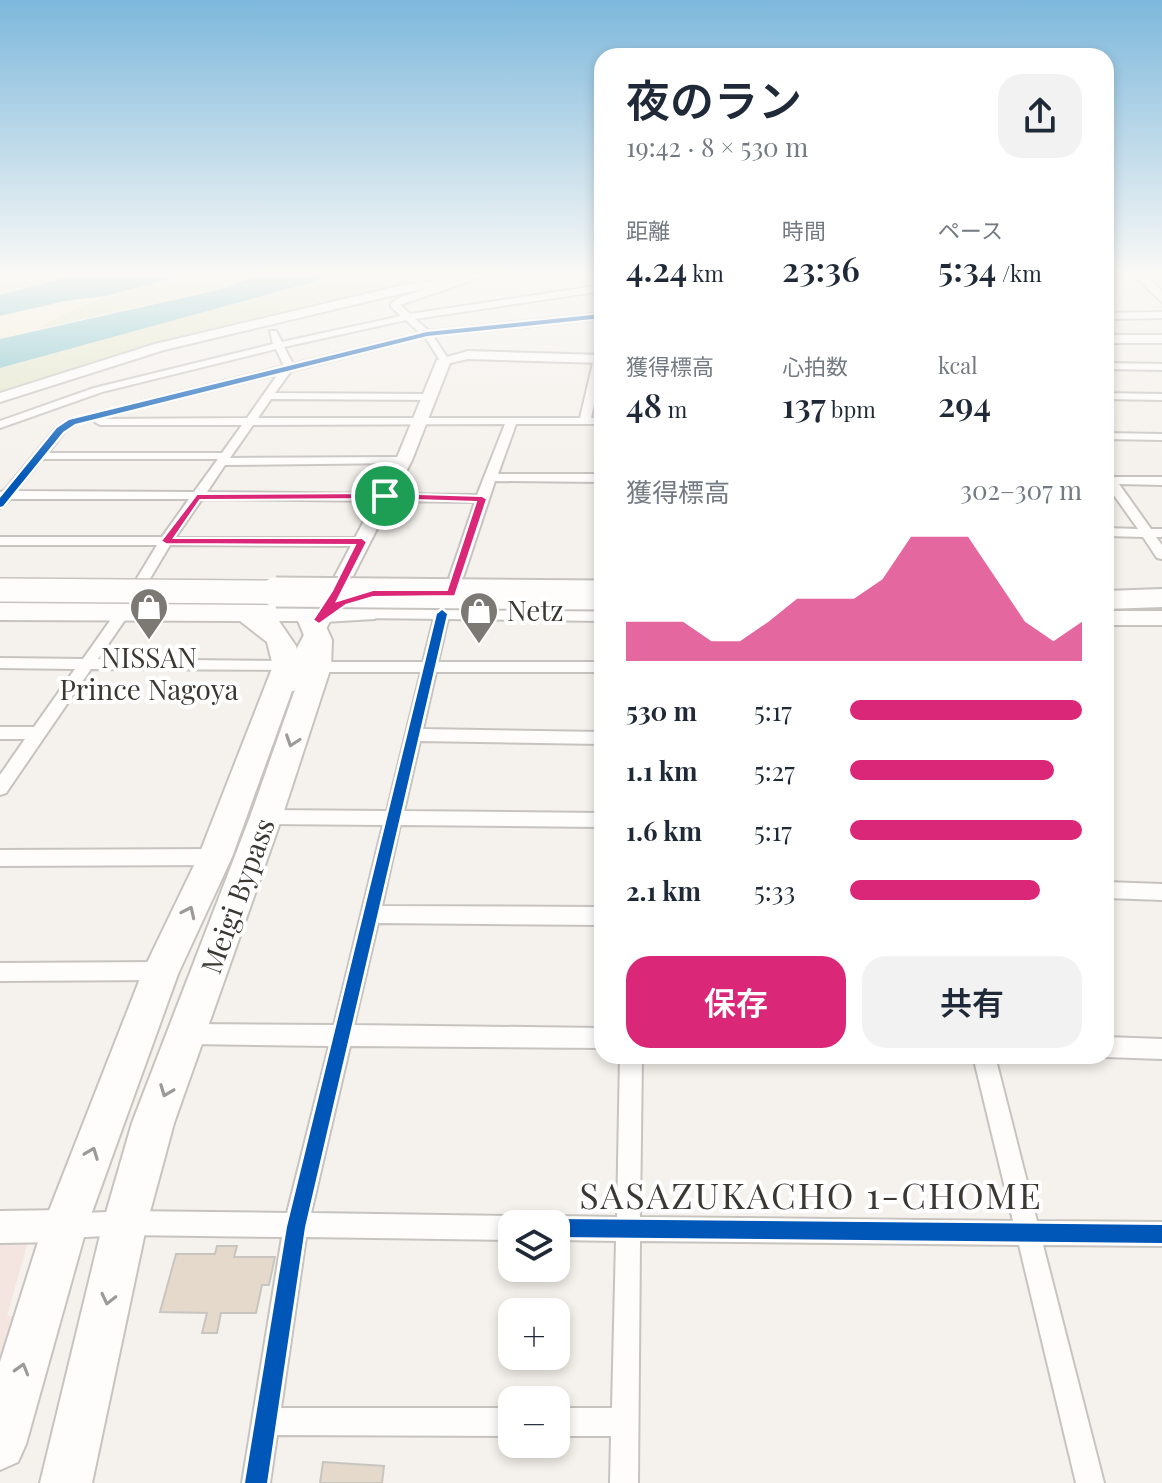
<!DOCTYPE html>
<html lang="ja">
<head>
<meta charset="utf-8">
<style>
	:root { --surface:#fff; --page:#f2f2f3; --text:#1f2937; --muted:#747a83; --accent:#db2777 }
	body { margin:0; font-family:"Playfair Display","Noto Sans JP",serif; background:var(--page); color:var(--text); height:100vh; display:flex; flex-direction:column; font-size:30px; white-space:nowrap }
	* { box-sizing:border-box; margin:0 }
	p { font-size:26px; color:var(--muted) }
	.icon { flex:none; width:44px; height:44px; fill:none; stroke:currentColor; stroke-width:2; stroke-linecap:round; stroke-linejoin:round }
	.map { position:relative; flex:1; overflow:hidden }
	.sheet { position:absolute; left:594px; top:48px; width:520px; height:1016px; display:flex; flex-direction:column; background:var(--surface); border-radius:24px; box-shadow:0 4px 12px #0003 }
	.sheet>* { flex:none }
	.buttons { position:absolute; left:498px; top:1210px; display:grid; gap:16px }
	.buttons a { display:grid; place-items:center; width:72px; height:72px; border-radius:16px; background:var(--surface); box-shadow:0 4px 12px #0003; font-size:40px }
	.pin { position:absolute; display:grid; place-items:center; width:68px; height:68px; color:#fff; margin:-34px; border:4px solid #fff; border-radius:50%; box-shadow:0 2px 8px #0007 }
	.round { display:grid; place-items:center; flex:none; width:84px; height:84px; border-radius:24px; background:var(--page) }
	.overview { display:flex; align-items:center; justify-content:space-between; height:136px; padding:0 32px }
	h1 { font-size:44px; font-weight:600; line-height:60px }
	.metrics { display:grid; grid-template-columns:repeat(3,1fr); gap:12px; height:136px; padding:8px 32px }
	.metrics div { display:grid; align-content:center }
	.metrics b { font-size:34px; font-weight:600 }
	.metrics small { font-size:22px; font-weight:400 }
	.metrics p { font-size:22px }
	.chart { height:224px; padding:16px 32px }
	.chart p { display:flex; justify-content:space-between }
	.chart svg { width:100%; height:144px; margin-top:8px; fill:var(--accent); opacity:.7 }
	.primary-button { display:flex; gap:16px; margin-top:auto; padding:16px 32px }
	.primary-button a { flex:1; height:92px; border-radius:24px; background:var(--accent); color:#fff; font-size:32px; font-weight:600; line-height:92px; text-align:center }
	.primary-button a+a { background:var(--page); color:var(--text) }
	ul { padding:0 32px; list-style:none; font-size:26px }
	li { display:grid; grid-template-columns:128px 96px 1fr; align-items:center; height:60px }
	li i { height:20px; border-radius:10px; background:var(--accent) }
	.map>svg:first-child { display:block }
	.industrial { fill:#f5e5e0 }
	.green { fill:#e3e5c9 }
	.sand { fill:#f4edd6 }
	.water { fill:#7cbfc9 }
	.building { fill:#e4d9cb; stroke:#c8c5c1; stroke-width:2 }
	.lines { fill:none; stroke-linecap:round; stroke-linejoin:round }
	.street-casing { stroke:#c7c4c0; stroke-width:4 }
	.secondary-casing { stroke:#c7c4c0; stroke-width:4 }
	.highway-casing { stroke:#c7c4c0; stroke-width:4 }
	.street { fill:#fefdfc; fill-rule:evenodd }
	.secondary { fill:#fefdfc; fill-rule:evenodd }
	.highway { fill:#fefdfc; fill-rule:evenodd }
	.highway-bridge-far1-casing { stroke:#c7c4c0; stroke-width:26; stroke-linecap:butt }
	.highway-bridge-casing { stroke:#c7c4c0; stroke-width:33; stroke-linecap:butt }
	.highway-bridge-far1 { stroke:#fefdfc; stroke-width:23 }
	.highway-bridge { stroke:#fefdfc; stroke-width:29 }
	.cycleway-casing { stroke:#fff; stroke-width:5 }
	.cycleway { fill:#0057b8; fill-rule:evenodd }
	.oneway { stroke:#9c9a98 }
	.route { fill:#db2777; stroke:#fff; stroke-width:2; fill-rule:evenodd }
	.labels { text-anchor:middle; stroke-width:8; stroke-linejoin:round; paint-order:stroke }
	.poi-label { font-size:28px; fill:#3b3834; stroke:#fff; text-anchor:start }
	.street-label { font-size:28px; fill:#3b3834; stroke:#fff }
	.near-neighbourhood-label { font-size:36px; letter-spacing:2px; fill:#3b3834; stroke:#fff }
</style>
</head>
<body>
<div class="map">
<svg width="1162" height="1483" viewBox="0 0 1162 1483">
	<rect width="100%" height="100%" fill="#f5f1ec"/>
	<!-- industrial -->
	<path class="industrial" d="M28 1241 7 1316H17L0 1379V1242Z"/>
	<!-- green -->
	<g class="green">
		<path d="M0 273H83L0 295Z"/>
		<path d="M193 273H266L218 290 37 329C85 299 138 284 193 273Z"/>
		<path d="M348 273H500L471 277 457 276 204 333 114 357 0 395V368Z"/>
	</g>
	<!-- sand -->
	<path class="sand" d="M105 296 62 314 37 329 0 339V316L65 301Z"/>
	<!-- water -->
	<g class="water">
		<path d="M83 273H193L105 296 65 301 0 316V295Z"/>
		<path d="M266 273H325L317 281 0 368V339L218 290Z"/>
	</g>
	<!-- building -->
	<g class="building">
		<path d="M217 1246H237L234 1257H275L269 1285H262L256 1313H221L217 1333H202L207 1313 160 1312 176 1254H215Z"/>
		<path d="M323 1462 384 1466 382 1483H320Z"/>
	</g>
	<g class="lines">
		<!-- street casing -->
		<g class="street-casing">
			<g id="street">
				<path d="M470 275 473 276V280L400 305 410 314 602 285V291L415 319 429 331 602 313V319L433 336 449 360 444 363 441 362 425 337 291 371 275 393 431 394 436 397 431 400 271 399 258 418H580L597 346 602 343V368L591 418H602V424H516L498 474H602V482L495 481 458 593 451 597 444 593 475 502 202 499 175 538H362L368 542 362 546 170 545 129 614 98 659 287 661 294 666 292 670 91 669 6 793 0 795V775L25 739H0V727H34L75 669 0 668V658L83 659 119 608 157 545H0V537H162L189 499H11L0 508V492L4 491 56 428 68 420 284 366 276 349 102 392 0 428V421L94 388 273 344 270 331H276L282 342 401 316 391 307V303L401 297ZM406 320 420 333 293 364 284 347ZM278 374 247 418 100 419 95 422 100 425H242L222 453H48L64 432 76 424ZM505 424 477 495 207 492 225 465 404 463 410 460 404 457 230 458 253 425ZM42 459H218L194 492 16 491Z"/>
				<path d="M1162 312V318L1106 319V313Z"/>
				<path d="M1106 363 1162 364V370L1106 369Z"/>
				<path d="M1106 393 1162 394V400L1106 399Z"/>
				<path d="M1106 433 1162 434V440L1106 439Z"/>
				<path d="M1106 470 1114 477H1162V485L1119 484 1151 529H1162V537H1156L1162 545V559L1157 558 1143 537 1106 536V528L1138 529 1106 484Z"/>
				<path d="M442 609 449 614 438 662H602V672H436L423 729 602 732V744L420 741 404 811 602 813V827L400 825 382 906 602 907V925L378 923 354 1025 602 1028V1048L350 1046 311 1213 512 1216 520 1220 522 1224H512V1240L306 1237 281 1408H512V1436L277 1435 270 1483H242L282 1237 125 1235 66 1238 58 1234 54 1226 58 1218 66 1214 125 1211 287 1213 329 1046 188 1044 181 1041 178 1034 181 1027 188 1024 334 1025 383 825 266 824 260 822 257 817 260 812 266 810 387 811 421 672H317L310 667 317 662H423L435 614Z"/>
				<path d="M215 849 221 852 224 857 221 862 215 865 0 866V850Z"/>
				<path d="M1106 882 1162 884V900L1106 898Z"/>
				<path d="M161 962 168 964 171 971 168 978 161 980 0 981V963Z"/>
				<path d="M1106 1037 1162 1039V1059L1106 1057 1102 1056H1106Z"/>
				<path d="M620 1056H642L640 1217 1013 1221 973 1056H995L1037 1221 1162 1222V1246L1043 1245 1104 1483H1076L1019 1245 640 1241 638 1483H610L611 1436H556V1408H612L616 1241 556 1240V1224H546L548 1220 556 1216 617 1217Z"/>
			</g>
		</g>
		<!-- secondary casing -->
		<g class="secondary-casing">
			<g id="secondary">
				<path d="M480 273H506L399 294 164 350 0 402V393L155 344 399 286Z"/>
				<path d="M1131 273H1143L1162 291V302Z"/>
				<rect x="1106" y="335" width="56" height="8"/>
				<path d="M468 351 602 355V363L468 359 450 363 412 460 297 686 294 691H280L277 686 396 460 437 360Z"/>
				<path d="M366 607 602 609V621L359 618 356 613Z"/>
				<rect x="1106" y="611" width="56" height="14"/>
				<path d="M65 1210 77 1214 81 1226 77 1238 65 1242 0 1243V1211Z"/>
			</g>
		</g>
		<!-- highway casing -->
		<g class="highway-casing">
			<g id="highway">
				<path d="M266 584 299 593 314 604 375 607 379 613 375 619 324 622 332 640 331 667 282 817 174 1123 147 1223 92 1483H40L103 1223 132 1123 250 817 303 667 306 640 298 621H279L296 646 301 666 232 857 178 974 87 1226 26 1444 18 1462 0 1470V1362L43 1226 143 971 199 855 273 666 267 642 240 621 0 620V602L276 604 257 598 253 592 257 586Z"/>
				<path d="M1162 589V607L1106 609V591Z"/>
			</g>
		</g>
		<!-- street -->
		<use href="#street" class="street"/>
		<!-- secondary -->
		<use href="#secondary" class="secondary"/>
		<!-- highway -->
		<use href="#highway" class="highway"/>
		<!-- highway-bridge-far1 casing -->
		<g class="highway-bridge-far1-casing">
			<path id="highway-bridge-far1" d="M0 590 517 594"/>
		</g>
		<!-- highway-bridge casing -->
		<g class="highway-bridge-casing">
			<path id="highway-bridge" d="M276 592 602 595"/>
		</g>
		<!-- highway-bridge-far1 -->
		<use href="#highway-bridge-far1" class="highway-bridge-far1"/>
		<!-- highway-bridge -->
		<use href="#highway-bridge" class="highway-bridge"/>
		<!-- cycleway casing -->
		<g class="cycleway-casing">
			<g id="cycleway">
				<path d="M602 314V318L427 336 75 424 63 432 3 506 0 507V498L57 428 69 420 427 332Z"/>
				<path d="M442 610 447 614 305 1227 267 1483H245L287 1227 437 614Z"/>
				<path d="M556 1219 1162 1225V1243L556 1237V1224H549Z"/>
			</g>
		</g>
		<!-- cycleway -->
		<use href="#cycleway" class="cycleway"/>
	</g>
	<!-- one-way arrows -->
	<defs><path id="oneway-chevron" d="M-2-3.5L2.5 0L-2 3.5" fill="none" stroke-width="1.6" stroke-linecap="round" stroke-linejoin="round" transform="scale(2)"/></defs>
	<g class="oneway">
		<use href="#oneway-chevron" transform="translate(292 741) rotate(109)"/>
		<use href="#oneway-chevron" transform="translate(189 912) rotate(-65)"/>
		<use href="#oneway-chevron" transform="translate(166 1091) rotate(111)"/>
		<use href="#oneway-chevron" transform="translate(92 1153) rotate(-69)"/>
		<use href="#oneway-chevron" transform="translate(108 1299) rotate(103)"/>
		<use href="#oneway-chevron" transform="translate(22 1369) rotate(-74)"/>
	</g>
	<!-- sky -->
	<linearGradient id="sky" x2="0" y2="1"><stop stop-color="#7db8dc"/><stop offset="0.57" stop-color="#faf9f6"/><stop offset="1" stop-color="#faf9f6" stop-opacity="0"/></linearGradient>
	<rect width="1162" height="480" fill="url(#sky)"/>
	<!-- route -->
	<path class="route" d="M385 493 482 496 487 499 455 596 373 597 346 605 319 624 313 620 332 591 355 545 166 544 161 541 197 494ZM385 499 476 502 447 590H373L337 601 367 542 362 538H174L200 500Z"/>
	<!-- icons -->
	<defs>
		<g id="shop-pin" transform="scale(2)"><path d="M0 17L-7.5 6A9.5 9.5 0 1 1 7.5 6Z" fill="#7c7974" stroke="#fff"/><path d="M-5-2.5h2.3a2.7 3.5 0 0 1 5.4 0H5L5.5 6h-11ZM-1.5-2.5h3a1.5 2.3 0 0 0-3 0Z" fill="#fff"/></g>
	</defs>
	<g fill-rule="evenodd">
		<use href="#shop-pin" x="149" y="607"/>
		<use href="#shop-pin" x="479" y="611"/>
	</g>
	<g class="labels">
		<!-- poi labels -->
		<g class="poi-label">
			<text x="507" y="621">Netz</text>
			<text x="149" y="668" text-anchor="middle">NISSAN<tspan x="149" dy="32">Prince Nagoya</tspan></text>
		</g>
		<!-- street labels -->
		<g class="street-label">
			<text transform="translate(238 896) rotate(-70)" y="10">Meigi Bypass</text>
		</g>
		<!-- near-neighbourhood labels -->
		<g class="near-neighbourhood-label">
			<text x="811" y="1209">SASAZUKACHO 1-CHOME</text>
		</g>
	</g>
</svg>
<div class="buttons">
<a><svg class="icon" aria-label="layers" viewBox="0 0 24 24"><path d="M12 4l9 5-9 5-9-5zM3 14l9 5 9-5"/></svg></a>
<a>+</a>
<a>−</a>
</div>
<div class="pin" style="left:385px;top:496px;background:#1e9e55"><svg class="icon" aria-label="arrive" viewBox="0 0 24 24"><path d="M6 21V4h12l-3 4 3 4H6"/></svg></div>
<section class="sheet">
<div class="overview"><div><h1>夜のラン</h1><p>19:42 · 8 × 530 m</p></div><a class="round"><svg class="icon" aria-label="share" viewBox="0 0 24 24"><path d="M12 15V3M7 8l5-5 5 5M5 13v7h14v-7"/></svg></a></div>
<div class="metrics">
<div><p>距離</p><b>4.24<small> km</small></b></div>
<div><p>時間</p><b>23:36</b></div>
<div><p>ペース</p><b>5:34<small> /km</small></b></div>
</div>
<div class="metrics">
<div><p>獲得標高</p><b>48<small> m</small></b></div>
<div><p>心拍数</p><b>137<small> bpm</small></b></div>
<div><p>kcal</p><b>294</b></div>
</div>
<div class="chart"><p><span>獲得標高</span>302–307 m</p>
<svg viewBox="0 0 160 44" preserveAspectRatio="none"><path d="M0 44V32L10 32L20 32L30 38L40 38L50 32L60 25L70 25L80 25L90 19L100 6L110 6L120 6L130 19L140 32L150 38L160 32V44z"/></svg>
</div>
<ul>
<li><b>530 m</b>5:17<i style="width:100%"></i></li>
<li><b>1.1 km</b>5:27<i style="width:88%"></i></li>
<li><b>1.6 km</b>5:17<i style="width:100%"></i></li>
<li><b>2.1 km</b>5:33<i style="width:82%"></i></li>
</ul>
<div class="primary-button"><a>保存</a><a>共有</a></div>
</section>
</div>
</body>
</html>
